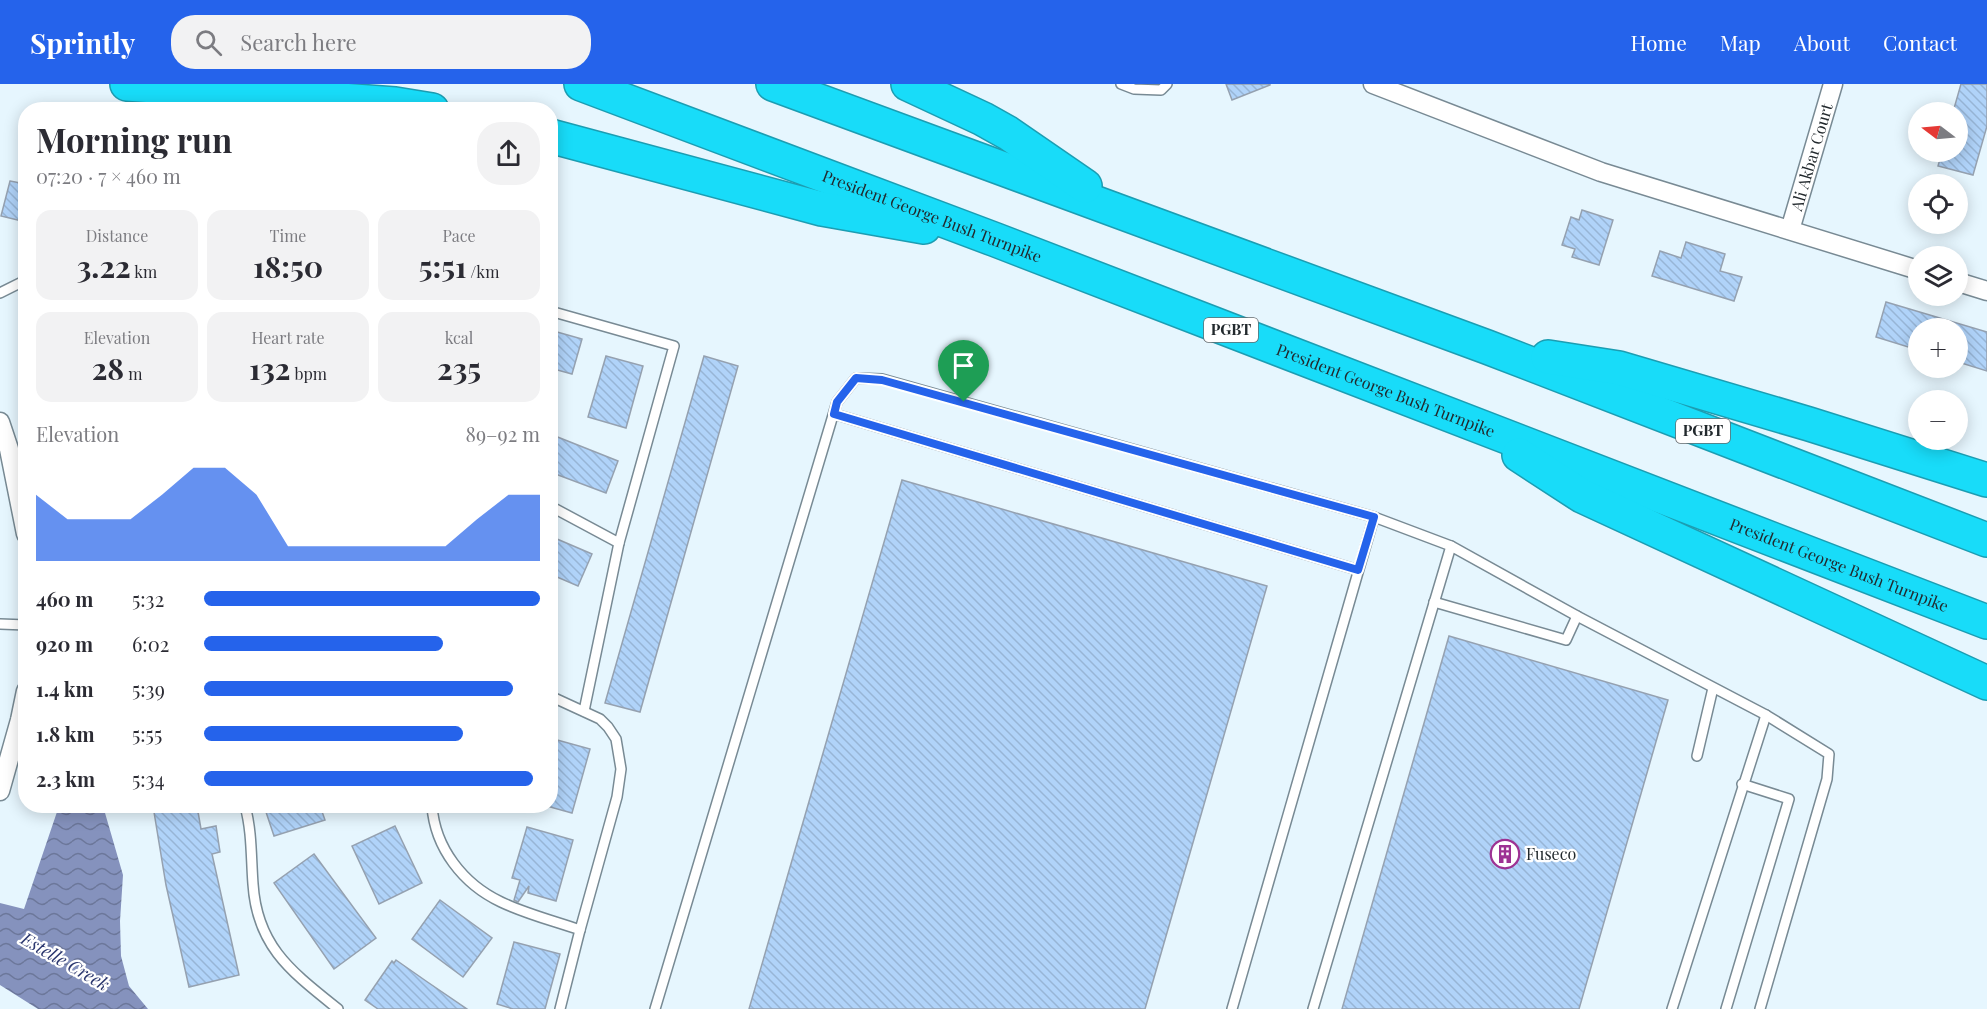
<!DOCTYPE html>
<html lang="en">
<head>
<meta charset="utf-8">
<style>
	:root { --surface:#fff; --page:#f2f2f3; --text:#2b2b33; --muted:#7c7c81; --accent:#2563eb }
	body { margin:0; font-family:"Playfair Display",serif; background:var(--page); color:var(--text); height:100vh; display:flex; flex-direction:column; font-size:22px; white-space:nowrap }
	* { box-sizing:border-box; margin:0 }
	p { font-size:20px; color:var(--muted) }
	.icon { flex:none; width:33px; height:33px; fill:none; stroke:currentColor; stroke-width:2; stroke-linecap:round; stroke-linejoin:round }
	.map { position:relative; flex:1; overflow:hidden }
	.details { position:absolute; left:18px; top:18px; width:540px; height:711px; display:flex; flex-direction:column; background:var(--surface); border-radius:24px; box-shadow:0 3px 15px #0003 }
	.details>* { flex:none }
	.needle { width:39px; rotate:286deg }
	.controls { position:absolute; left:1908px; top:18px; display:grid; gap:12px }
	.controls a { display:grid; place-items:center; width:60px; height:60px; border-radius:50%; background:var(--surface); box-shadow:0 3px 15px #0003; font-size:30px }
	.pin { position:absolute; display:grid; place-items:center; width:51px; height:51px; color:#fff; margin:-62px -26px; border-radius:50% 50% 50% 0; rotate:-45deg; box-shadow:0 0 6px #0007 }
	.pin .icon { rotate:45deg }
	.round { display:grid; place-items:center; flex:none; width:63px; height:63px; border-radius:24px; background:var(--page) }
	.overview { display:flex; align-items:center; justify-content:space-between; height:102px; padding:0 18px }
	h1 { font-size:33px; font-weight:700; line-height:45px }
	.figures { display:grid; grid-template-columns:repeat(3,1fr); gap:9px; height:102px; padding:6px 18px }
	.figures div { display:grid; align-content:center; border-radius:15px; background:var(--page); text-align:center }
	.figures b { font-size:30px; font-weight:700 }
	.figures small { font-size:16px; font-weight:400 }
	.figures p { font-size:16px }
	.chart { height:168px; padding:12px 18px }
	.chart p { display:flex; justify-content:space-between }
	.chart svg { width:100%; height:108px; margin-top:6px; fill:var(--accent); opacity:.7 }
	ul { padding:0 18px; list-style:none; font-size:20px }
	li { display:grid; grid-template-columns:96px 72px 1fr; align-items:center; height:45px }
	li i { height:15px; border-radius:8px; background:var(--accent) }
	header { display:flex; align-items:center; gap:36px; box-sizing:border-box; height:84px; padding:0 30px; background:var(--accent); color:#fff }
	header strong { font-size:28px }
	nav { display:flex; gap:33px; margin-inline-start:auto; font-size:21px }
	.search { width:420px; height:54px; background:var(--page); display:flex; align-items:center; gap:15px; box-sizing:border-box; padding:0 21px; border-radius:24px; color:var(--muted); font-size:22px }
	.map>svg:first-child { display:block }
	.water { fill:url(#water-waves) }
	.building { fill:url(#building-back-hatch); stroke:#95a1b0; stroke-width:1.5 }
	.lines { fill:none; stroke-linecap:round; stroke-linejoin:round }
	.lane-casing { stroke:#788a94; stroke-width:12 }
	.street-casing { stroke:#788a94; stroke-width:21 }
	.highway-casing { stroke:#1c9db2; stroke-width:36 }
	.lane { stroke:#fff; stroke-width:9 }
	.street { stroke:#fff; stroke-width:18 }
	.highway { stroke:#18dcf9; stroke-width:33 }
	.route-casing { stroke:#fff; stroke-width:12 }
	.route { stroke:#2563eb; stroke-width:8 }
	.labels { text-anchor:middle; stroke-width:4.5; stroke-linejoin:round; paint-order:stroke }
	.shield { fill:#fff; stroke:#64696c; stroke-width:1.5 }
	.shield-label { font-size:15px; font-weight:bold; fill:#22292d }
	.street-label { font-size:16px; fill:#22292d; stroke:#fff }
	.poi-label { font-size:16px; fill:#22292d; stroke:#fff; text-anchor:start }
	.water-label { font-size:18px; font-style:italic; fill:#2d3970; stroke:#fff }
</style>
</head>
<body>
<header>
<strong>Sprintly</strong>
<div class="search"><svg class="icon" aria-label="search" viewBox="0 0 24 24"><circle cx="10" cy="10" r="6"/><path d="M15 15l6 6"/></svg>Search here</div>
<nav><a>Home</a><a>Map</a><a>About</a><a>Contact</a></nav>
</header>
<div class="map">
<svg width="1987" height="925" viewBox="0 0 1987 925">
	<defs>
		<pattern id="water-waves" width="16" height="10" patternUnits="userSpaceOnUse" patternTransform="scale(1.5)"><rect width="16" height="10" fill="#8592bd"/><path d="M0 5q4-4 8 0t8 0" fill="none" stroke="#6c779a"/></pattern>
		<pattern id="building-back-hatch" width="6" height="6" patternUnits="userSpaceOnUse" patternTransform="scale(1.5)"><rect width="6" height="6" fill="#b0d3f9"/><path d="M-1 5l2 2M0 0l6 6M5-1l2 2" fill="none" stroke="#97b5d6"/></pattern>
	</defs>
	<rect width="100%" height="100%" fill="#e6f6fe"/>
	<!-- water -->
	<path class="water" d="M59 722H103L123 791 120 837 121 872 129 902 148 925H38L0 901V819L24 825Z"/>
	<!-- building -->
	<g class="building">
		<path d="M1226 0H1270V1L1232 16Z"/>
		<path d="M1961 0H1987V42L1973 91 1938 82 1942 68H1958V28H1953Z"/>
		<path d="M10 97 26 100V138L1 132Z"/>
		<path d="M1582 126 1613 136 1599 181 1572 173 1575 165 1562 161 1571 133 1579 136Z"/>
		<path d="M1686 158 1725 170 1720 187 1742 193 1734 217 1652 192 1660 167 1681 174Z"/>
		<path d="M1886 218 1987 248V287L1958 278V244H1918V266L1876 253Z"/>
		<path d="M550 246 582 255 572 290 550 284Z"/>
		<path d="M606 272 643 282 626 344 588 333Z"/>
		<path d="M704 272 738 282 640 628 605 619Z"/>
		<path d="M550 350 618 377 606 409 550 388Z"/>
		<path d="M902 396 1267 502 1145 925H749Z"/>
		<path d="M550 452 592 470 578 502 550 490Z"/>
		<path d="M1449 552 1668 616 1579 925H1342Z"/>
		<path d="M550 654 590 665 572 729 550 723Z"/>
		<path d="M153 722H197L201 745 216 742 220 768 212 770 239 891 189 903 166 801Z"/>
		<path d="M264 722H320L325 736 274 752Z"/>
		<path d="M395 742 422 799 379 820 352 762Z"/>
		<path d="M527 743 573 756 556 817 528 809 529 802 518 818 514 816 520 796 512 794Z"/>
		<path d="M314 770 376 854 334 885 274 799Z"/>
		<path d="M440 816 492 854 463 893 412 855Z"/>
		<path d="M514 858 560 870 545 925H513L497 920Z"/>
		<path d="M396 876 426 897 467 925H378L365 916 392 877 394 879Z"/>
	</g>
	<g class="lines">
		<!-- lane casing -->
		<g class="lane-casing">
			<g id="lane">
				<path d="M1121 0 1134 5 1161 6 1167 0"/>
				<path d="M0 209 26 196"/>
				<path d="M550 227 674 262 619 459 584 627"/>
				<path d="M834 330 1358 486"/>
				<path d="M550 422 619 459"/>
				<path d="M1434 518 1566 556 1577 532"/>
				<path d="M0 540 26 541"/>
				<path d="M550 612 600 635 608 643 616 655 621 685 617 713 580 846 560 925"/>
				<path d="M1697 672 1713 604"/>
				<path d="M245 722C252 747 251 774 253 800 257 863 292 888 338 925"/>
				<path d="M432 722C435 764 463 800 501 818 526 830 554 837 580 846"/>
				<path d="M655 925 837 318 856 294 882 295 1374 433 1451 462"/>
				<path d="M1232 925 1374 433"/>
				<path d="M1313 925 1451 462 1577 532 1766 631 1829 670 1827 695 1760 925"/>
				<path d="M1672 925 1766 631"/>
				<path d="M1726 925 1789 715 1742 700"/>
			</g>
		</g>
		<!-- street casing -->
		<g class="street-casing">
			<g id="street">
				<path d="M1373 0 1601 88 1918 186"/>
				<path id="s1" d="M1790 146 1833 0"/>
				<path d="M1958 198 1987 207"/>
				<path d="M0 338 9 365 26 450"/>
				<path d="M0 707 20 636 26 607"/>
			</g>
		</g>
		<!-- highway casing -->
		<g class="highway-casing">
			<g id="highway">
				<path d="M127 0 395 20 432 26"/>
				<path id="s2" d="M581 0 996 156 1987 538"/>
				<path d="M773 0 1487 263 1987 456"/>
				<path d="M908 0 983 35 1008 49 1085 102"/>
				<path d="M550 52 822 125 924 143"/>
				<path d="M1548 273 1619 284 1809 340 1987 396"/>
				<path d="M1519 371 1582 412 1987 599"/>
			</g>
		</g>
		<!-- lane -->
		<use href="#lane" class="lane"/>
		<!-- street -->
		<use href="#street" class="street"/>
		<!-- highway -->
		<use href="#highway" class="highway"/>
	</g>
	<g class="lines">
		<!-- route casing -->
		<g class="route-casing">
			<path id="route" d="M856 294 882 296 1374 433 1358 486 834 330 837 318Z"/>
		</g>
		<!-- route -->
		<use href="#route" class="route"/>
	</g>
	<!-- icons -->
	<defs>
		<g id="building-ring" transform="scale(1.5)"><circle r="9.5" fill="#fff" stroke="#9d3293" stroke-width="1.5"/><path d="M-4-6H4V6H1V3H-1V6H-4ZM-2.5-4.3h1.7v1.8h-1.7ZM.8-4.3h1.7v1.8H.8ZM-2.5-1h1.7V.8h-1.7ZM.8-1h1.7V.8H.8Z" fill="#9d3293"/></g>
	</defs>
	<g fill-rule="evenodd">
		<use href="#building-ring" x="1505" y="770"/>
	</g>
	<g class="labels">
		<!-- shield labels -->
		<g class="shield">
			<rect x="1204" y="234" width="54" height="24" rx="4.5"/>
			<rect x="1676" y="335" width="54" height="24" rx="4.5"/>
		</g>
		<g class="shield-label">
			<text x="1231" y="251">PGBT</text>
			<text x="1703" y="352">PGBT</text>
		</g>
		<!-- street labels -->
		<g class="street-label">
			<text dy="6" stroke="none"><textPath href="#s1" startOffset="76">Ali Akbar Court</textPath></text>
			<text dy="6" stroke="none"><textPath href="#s2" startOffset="375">President George Bush Turnpike</textPath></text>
			<text dy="6" stroke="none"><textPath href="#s2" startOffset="861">President George Bush Turnpike</textPath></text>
			<text dy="6" stroke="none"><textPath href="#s2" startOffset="1347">President George Bush Turnpike</textPath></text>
		</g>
		<!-- poi labels -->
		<g class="poi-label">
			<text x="1526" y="776">Fuseco</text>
		</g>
		<!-- water labels -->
		<g class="water-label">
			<text transform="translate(65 878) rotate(30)" y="6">Estelle Creek</text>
		</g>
	</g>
</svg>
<div class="controls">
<a><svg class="needle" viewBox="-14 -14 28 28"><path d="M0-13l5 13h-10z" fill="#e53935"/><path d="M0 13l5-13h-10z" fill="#7c7c81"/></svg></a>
<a><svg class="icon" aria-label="locate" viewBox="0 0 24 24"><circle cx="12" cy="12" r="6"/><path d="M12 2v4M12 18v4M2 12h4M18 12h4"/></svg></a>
<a><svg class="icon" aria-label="layers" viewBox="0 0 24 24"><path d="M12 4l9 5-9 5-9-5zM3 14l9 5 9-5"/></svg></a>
<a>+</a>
<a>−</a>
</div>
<div class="pin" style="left:964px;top:318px;background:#1e9e55"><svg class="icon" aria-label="arrive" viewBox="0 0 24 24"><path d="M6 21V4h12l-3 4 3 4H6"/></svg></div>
<section class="details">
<div class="overview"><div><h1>Morning run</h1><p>07:20 · 7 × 460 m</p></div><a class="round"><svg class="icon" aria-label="share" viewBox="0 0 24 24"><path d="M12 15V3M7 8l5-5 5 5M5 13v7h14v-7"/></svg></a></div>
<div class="figures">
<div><p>Distance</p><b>3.22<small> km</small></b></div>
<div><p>Time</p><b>18:50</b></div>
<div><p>Pace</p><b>5:51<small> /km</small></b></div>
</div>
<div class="figures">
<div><p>Elevation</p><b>28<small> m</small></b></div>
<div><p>Heart rate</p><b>132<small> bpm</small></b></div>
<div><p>kcal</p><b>235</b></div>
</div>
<div class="chart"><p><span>Elevation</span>89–92 m</p>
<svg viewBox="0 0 160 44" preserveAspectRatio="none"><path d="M0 44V17L10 27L20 27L30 27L40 17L50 6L60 6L70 17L80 38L90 38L100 38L110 38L120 38L130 38L140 27L150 17L160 17V44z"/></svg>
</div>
<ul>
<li><b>460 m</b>5:32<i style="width:100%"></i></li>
<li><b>920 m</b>6:02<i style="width:71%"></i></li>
<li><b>1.4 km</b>5:39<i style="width:92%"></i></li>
<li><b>1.8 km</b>5:55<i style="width:77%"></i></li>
<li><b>2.3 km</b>5:34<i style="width:98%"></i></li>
</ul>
</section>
</div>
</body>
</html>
